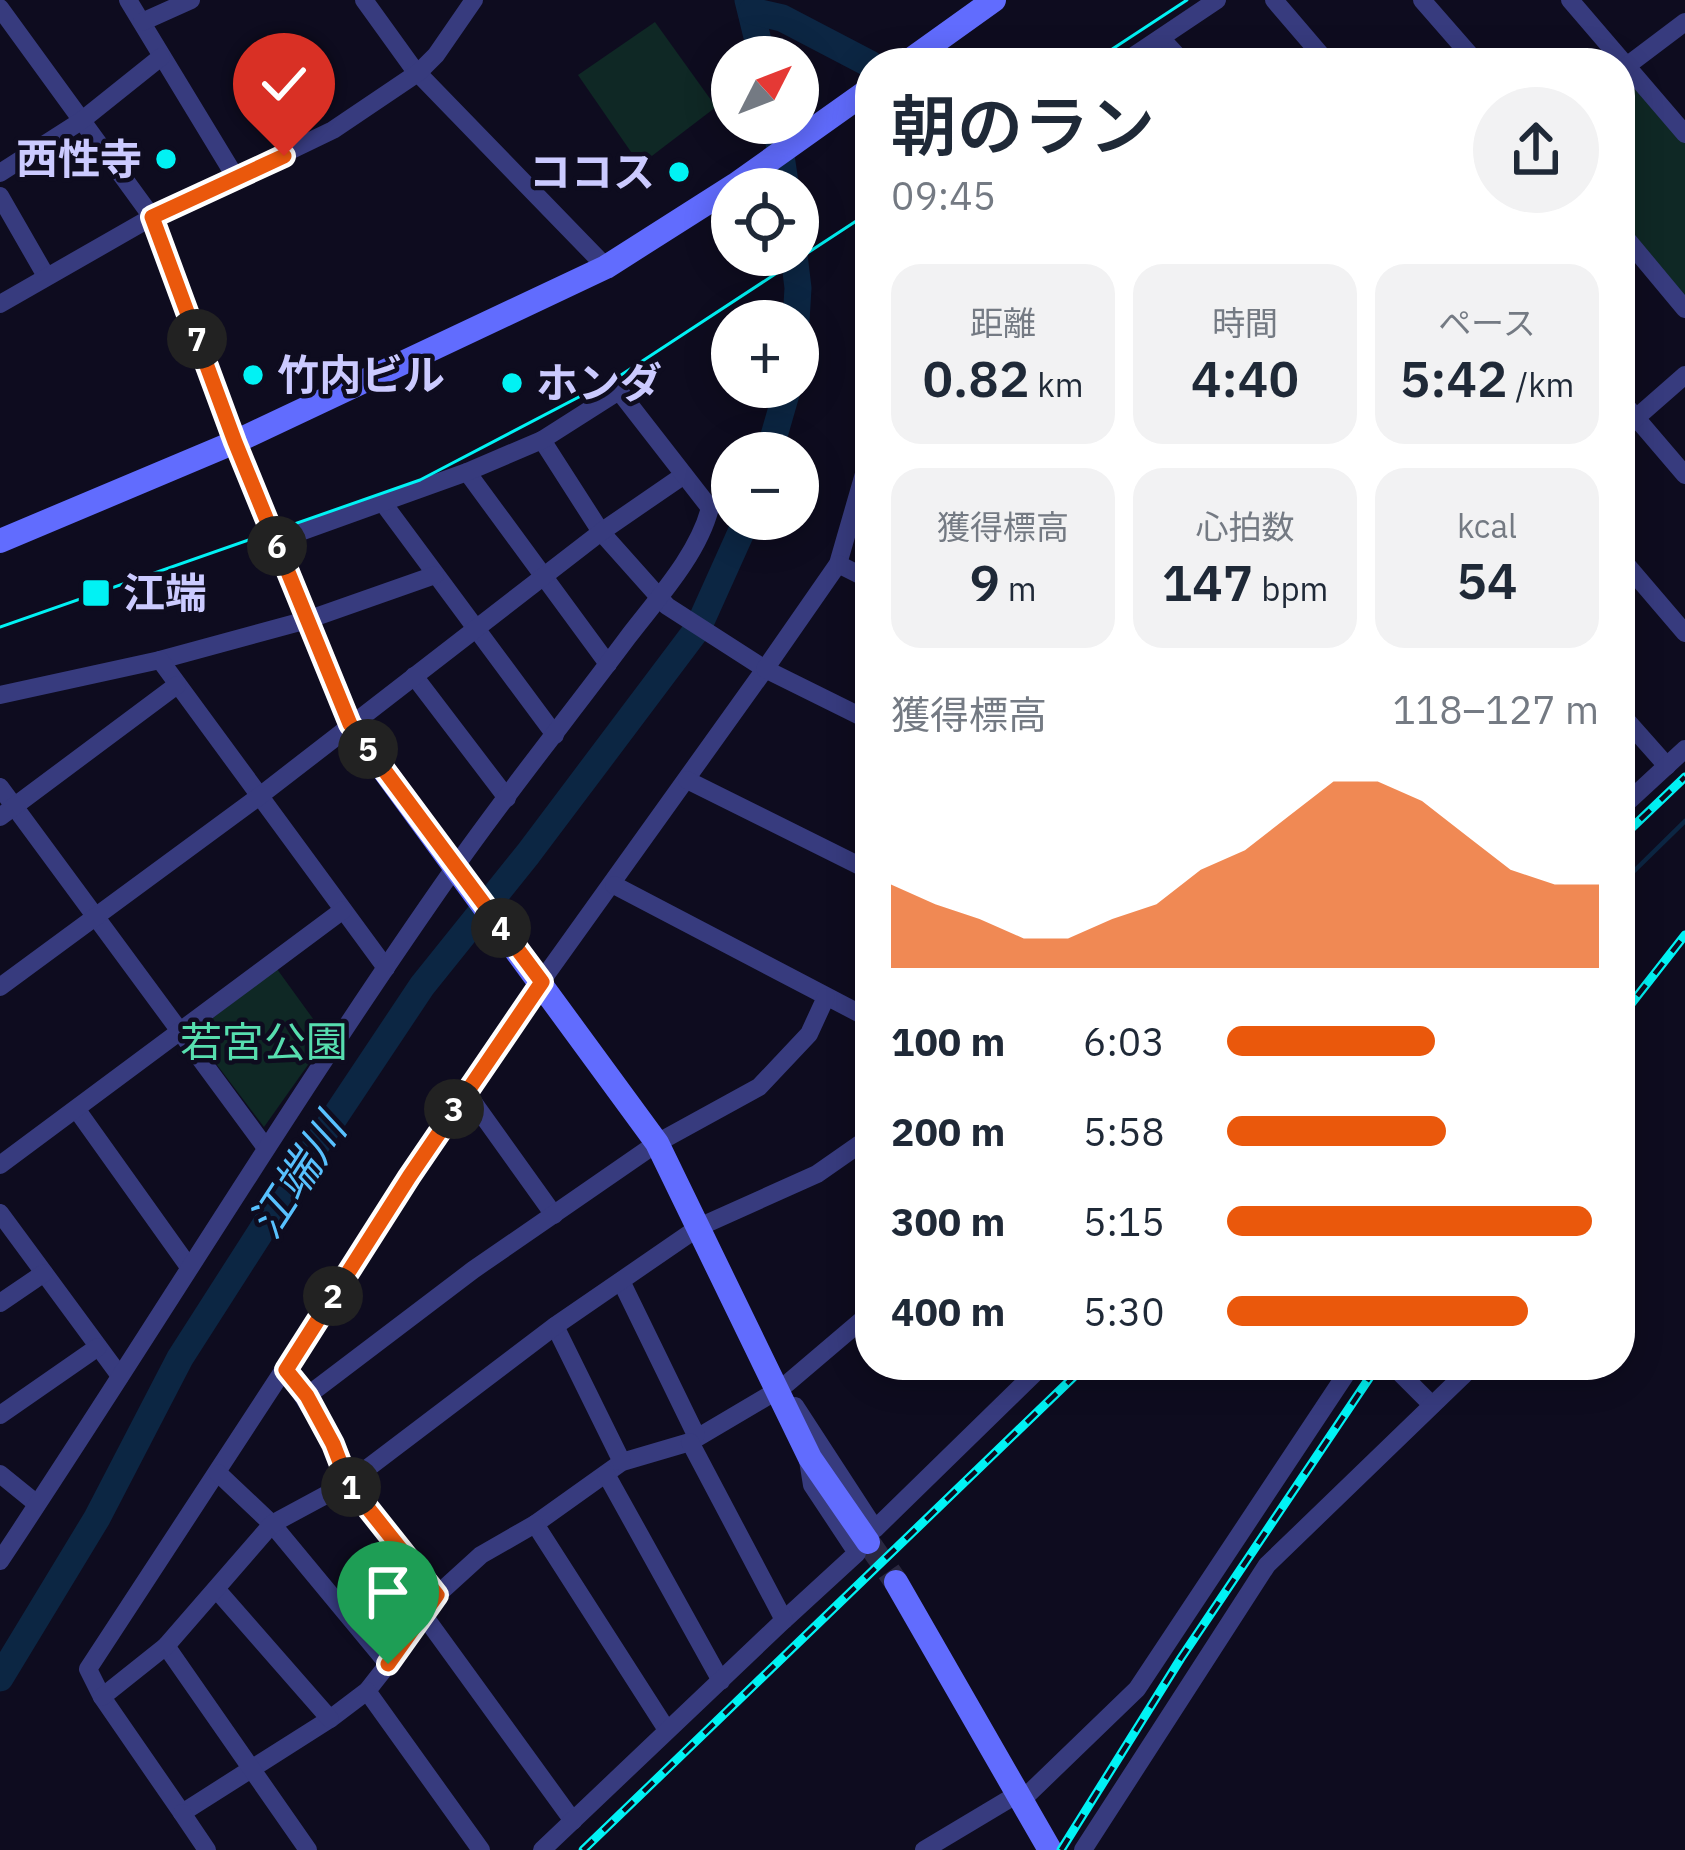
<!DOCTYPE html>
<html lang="ja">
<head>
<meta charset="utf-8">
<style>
	:root { --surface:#fff; --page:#f2f2f3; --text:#1f2937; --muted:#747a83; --accent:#ea580c }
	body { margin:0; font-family:"IBM Plex Sans","Noto Sans JP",sans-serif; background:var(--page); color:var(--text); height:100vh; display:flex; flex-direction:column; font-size:45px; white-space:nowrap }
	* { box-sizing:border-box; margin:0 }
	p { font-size:39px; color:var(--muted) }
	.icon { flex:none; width:66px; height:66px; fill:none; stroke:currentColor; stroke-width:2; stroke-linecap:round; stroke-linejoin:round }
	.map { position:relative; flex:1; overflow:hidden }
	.sheet { position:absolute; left:855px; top:48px; width:780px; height:1332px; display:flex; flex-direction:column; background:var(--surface); border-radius:48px; box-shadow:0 6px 30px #0003 }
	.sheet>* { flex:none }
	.needle { width:78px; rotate:48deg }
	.controls { position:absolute; left:711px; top:36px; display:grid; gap:24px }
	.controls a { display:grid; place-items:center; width:108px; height:108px; border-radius:50%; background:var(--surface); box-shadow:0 6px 30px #0003; font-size:60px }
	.pin { position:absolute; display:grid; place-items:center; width:102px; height:102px; color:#fff; margin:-123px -51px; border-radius:50% 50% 50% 0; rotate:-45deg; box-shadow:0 0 12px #0007 }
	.pin .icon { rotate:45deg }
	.km { position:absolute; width:60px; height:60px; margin:-30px; border-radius:50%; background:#222; color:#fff; font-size:33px; line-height:60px; text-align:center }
	.round { display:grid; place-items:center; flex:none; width:126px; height:126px; border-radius:63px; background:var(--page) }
	.head { display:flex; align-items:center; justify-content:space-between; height:204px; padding:0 36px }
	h1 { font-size:66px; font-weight:600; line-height:90px }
	.stats { display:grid; grid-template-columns:repeat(3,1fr); gap:18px; height:204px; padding:12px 36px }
	.stats div { display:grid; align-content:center; border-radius:30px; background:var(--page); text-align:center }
	.stats b { font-size:51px; font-weight:600 }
	.stats small { font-size:33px; font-weight:400 }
	.stats p { font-size:33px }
	.chart { height:336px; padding:24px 36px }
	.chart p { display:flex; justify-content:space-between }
	.chart svg { width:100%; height:216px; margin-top:12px; fill:var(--accent); opacity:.7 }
	ul { padding:0 36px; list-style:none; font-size:39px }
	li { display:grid; grid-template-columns:192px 144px 1fr; align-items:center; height:90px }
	li i { height:30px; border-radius:15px; background:var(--accent) }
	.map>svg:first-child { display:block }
	.green { fill:#0f2825 }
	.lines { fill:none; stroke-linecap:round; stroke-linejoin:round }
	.stream { stroke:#0c2643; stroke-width:4.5 }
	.river { stroke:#0c2643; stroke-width:27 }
	.secondary-tunnel { stroke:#2a2841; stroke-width:24; stroke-dasharray:24 12; stroke-linecap:butt }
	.street { stroke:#373b7e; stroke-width:18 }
	.secondary { stroke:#616cfe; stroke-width:24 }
	.tram { stroke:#01f2f4; stroke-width:3 }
	.rail-casing { stroke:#01f2f4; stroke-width:9 }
	.rail { stroke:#0e0c1f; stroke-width:4.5; stroke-dasharray:14; stroke-linecap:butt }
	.route-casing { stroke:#fff; stroke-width:24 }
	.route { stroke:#ea580c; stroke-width:15 }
	.poi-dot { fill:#01f2f4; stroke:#0e0c1f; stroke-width:4.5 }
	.labels { text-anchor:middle; stroke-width:9; stroke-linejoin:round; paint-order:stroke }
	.poi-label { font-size:42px; font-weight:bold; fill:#cbcaff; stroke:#0e0c1f; text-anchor:start }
	.park-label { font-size:42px; fill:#57deaf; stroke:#0e0c1f }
	.water-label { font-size:45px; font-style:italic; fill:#58c1fe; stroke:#0e0c1f }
</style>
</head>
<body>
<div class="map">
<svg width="1685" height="1850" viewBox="0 0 1685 1850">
	<rect width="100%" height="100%" fill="#0e0c1f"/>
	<!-- green -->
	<g class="green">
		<path d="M655 22 716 107 640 165 578 75Z"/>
		<path d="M1627 74 1685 141V296L1620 218V80Z"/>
		<path d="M277 969 327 1038 264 1127 193 1033Z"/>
	</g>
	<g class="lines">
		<!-- stream -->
		<path class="stream" d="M1626 860 1620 867 1628 877 1685 821"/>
		<!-- river -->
		<g class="river">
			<path d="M748 0 762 57"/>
			<path d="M752 11 782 18 870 64"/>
			<path d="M776 123 786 189"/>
			<path d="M794 255 798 288 796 321"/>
			<path d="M769 453 788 387"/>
			<path d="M0 1678 97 1518 180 1358 324 1133 422 986 528 854 698 628 747 519"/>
		</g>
		<!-- secondary-tunnel -->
		<path class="secondary-tunnel" d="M868 1542 896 1582"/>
		<!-- street -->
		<g class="street">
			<path d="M128 0 236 178"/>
			<path d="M364 0 413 68 606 267"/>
			<path d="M1274 0 1328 63"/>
			<path d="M1422 0 1477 63"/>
			<path d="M1570 0 1685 134"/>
			<path d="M0 8 152 217 235 442 350 724"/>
			<path d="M142 22 191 0"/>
			<path d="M1161 38 1184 63"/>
			<path d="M1123 63 1217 0"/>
			<path d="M1620 71 1685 22"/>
			<path d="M0 173 81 121 161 57"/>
			<path d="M0 196 46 276"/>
			<path d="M1620 231 1685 309"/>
			<path d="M0 304 152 217 333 130 419 72 436 55 474 0"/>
			<path d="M1620 399 1685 475"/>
			<path d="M1620 432 1685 375"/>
			<path d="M542 440 601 532 667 606 765 669 500 1039 88 1669 102 1697 182 1813 330 1719 367 1691 425 1617 437 1595 481 1555 535 1524 622 1462 690 1442 783 1387 870 1313"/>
			<path d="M870 453 838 564 765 669 870 721"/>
			<path d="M467 472 608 664"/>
			<path d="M383 503 555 735"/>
			<path d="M1620 557 1685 633"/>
			<path d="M838 564 870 580"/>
			<path d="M160 660 307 620 435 575"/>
			<path d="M414 676 507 798"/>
			<path d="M0 695 160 660 386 968"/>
			<path d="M1620 713 1667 766"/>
			<path d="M687 780 870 871"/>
			<path d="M0 787 266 1148"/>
			<path d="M1620 809 1685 749"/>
			<path d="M0 817 177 685"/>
			<path d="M614 885 870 1019"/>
			<path d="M0 987 261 795 601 532 684 475"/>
			<path d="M466 1092 554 1215"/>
			<path d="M77 1110 189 1267"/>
			<path d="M0 1165 343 910"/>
			<path d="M0 1213 120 1376"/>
			<path d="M1620 1224 1621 1222"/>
			<path d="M621 1281 696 1435"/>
			<path d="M0 1303 44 1273"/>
			<path d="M555 1326 622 1462"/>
			<path d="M1392 1365 1432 1405"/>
			<path d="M286 1370 333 1444 348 1483 437 1595"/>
			<path d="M307 1396 473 1270 657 1143 759 1087 809 1034 826 997"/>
			<path d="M795 1406 875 1529 1043 1365"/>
			<path d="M0 1415 98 1347"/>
			<path d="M218 1473 272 1524 388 1664"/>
			<path d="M0 1474 37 1504"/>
			<path d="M606 1474 721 1681"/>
			<path d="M535 1524 667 1730"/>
			<path d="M0 1561C153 1331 295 1095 453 870 509 790 570 715 628 637 657 599 698 555 710 508L619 391 542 440 467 472 275 541"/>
			<path d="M217 1590 330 1719"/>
			<path d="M425 1617 573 1821"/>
			<path d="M784 1620 857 1553 812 1485 808 1460"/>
			<path d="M166 1646 308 1850"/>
			<path d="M367 1691 481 1850"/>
			<path d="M102 1697 166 1646 272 1524 348 1483 555 1326 699 1227 817 1174 870 1137"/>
			<path d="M1020 1802 1137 1689 1352 1365"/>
			<path d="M182 1813 207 1850"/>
			<path d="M542 1850 784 1620 690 1442"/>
			<path d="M924 1850 1016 1795"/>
			<path d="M1083 1850 1267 1565 1474 1365"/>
		</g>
		<!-- secondary -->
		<g class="secondary">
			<path d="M906 63 994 0"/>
			<path d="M0 541 235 442 606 267 735 185 870 89"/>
			<path d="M350 724 657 1143 810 1458 868 1542"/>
			<path d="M896 1582 1050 1850"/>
		</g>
		<!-- tram -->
		<g class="tram">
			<path d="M1091 63 1187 0"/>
			<path d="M0 627 420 480 621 375 870 212"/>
		</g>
		<!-- rail casing -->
		<g class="rail-casing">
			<g id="rail">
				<path d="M1620 839 1685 777"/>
				<path d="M1620 1018 1685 935"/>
				<path d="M583 1850 1086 1365"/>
				<path d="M1061 1850 1181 1658 1378 1365"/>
			</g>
		</g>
		<!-- rail -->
		<use href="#rail" class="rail"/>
	</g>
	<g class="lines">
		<!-- route casing -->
		<g class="route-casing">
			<path id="route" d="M284 156 152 217 235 442 350 724 542 982 409 1177 286 1370 307 1396 333 1444 348 1483 437 1595 388 1664"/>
		</g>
		<!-- route -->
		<use href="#route" class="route"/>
	</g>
	<!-- markers -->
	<g class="poi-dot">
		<circle cx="166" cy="159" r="12"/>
		<circle cx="679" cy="172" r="12"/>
		<circle cx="253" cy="375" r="12"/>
		<circle cx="512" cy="383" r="12"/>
		<rect x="81" y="578" width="30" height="30" rx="6"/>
	</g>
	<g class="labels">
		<!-- poi labels -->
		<g class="poi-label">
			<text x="142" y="174" text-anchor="end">西性寺</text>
			<text x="655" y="187" text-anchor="end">ココス</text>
			<text x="277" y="390">竹内ビル</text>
			<text x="536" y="398">ホンダ</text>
			<text x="123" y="608">江端</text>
		</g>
		<!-- park labels -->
		<g class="park-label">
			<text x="264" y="1057">若宮公園</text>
		</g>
		<!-- water labels -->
		<g class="water-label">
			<text transform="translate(297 1176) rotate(-57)" y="16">江端川</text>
		</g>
	</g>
</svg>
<div class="controls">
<a><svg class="needle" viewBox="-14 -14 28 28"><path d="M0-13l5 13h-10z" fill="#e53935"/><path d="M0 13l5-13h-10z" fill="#747a83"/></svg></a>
<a><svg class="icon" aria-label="locate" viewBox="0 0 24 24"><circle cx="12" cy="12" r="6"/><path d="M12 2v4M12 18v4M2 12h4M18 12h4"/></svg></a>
<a>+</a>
<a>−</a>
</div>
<div class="pin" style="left:388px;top:1664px;background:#1e9e55"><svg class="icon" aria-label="arrive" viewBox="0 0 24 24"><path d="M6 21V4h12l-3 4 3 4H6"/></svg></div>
<div class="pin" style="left:284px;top:156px;background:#d93025"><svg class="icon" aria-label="check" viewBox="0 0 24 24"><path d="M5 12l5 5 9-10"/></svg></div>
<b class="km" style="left:351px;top:1487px">1</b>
<b class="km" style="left:333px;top:1296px">2</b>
<b class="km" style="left:454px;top:1109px">3</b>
<b class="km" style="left:501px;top:928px">4</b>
<b class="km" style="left:368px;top:749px">5</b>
<b class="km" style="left:277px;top:546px">6</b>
<b class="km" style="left:197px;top:339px">7</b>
<section class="sheet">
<div class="head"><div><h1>朝のラン</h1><p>09:45</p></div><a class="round"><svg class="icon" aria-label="share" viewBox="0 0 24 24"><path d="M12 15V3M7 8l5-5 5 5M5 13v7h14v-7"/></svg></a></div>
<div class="stats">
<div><p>距離</p><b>0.82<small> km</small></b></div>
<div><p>時間</p><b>4:40</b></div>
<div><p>ペース</p><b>5:42<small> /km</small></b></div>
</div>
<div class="stats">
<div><p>獲得標高</p><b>9<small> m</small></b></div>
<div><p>心拍数</p><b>147<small> bpm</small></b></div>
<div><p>kcal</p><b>54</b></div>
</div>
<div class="chart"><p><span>獲得標高</span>118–127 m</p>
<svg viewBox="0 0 160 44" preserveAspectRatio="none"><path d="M0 44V27L10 31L20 34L30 38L40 38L50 34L60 31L70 24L80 20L90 13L100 6L110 6L120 10L130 17L140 24L150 27L160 27V44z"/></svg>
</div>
<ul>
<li><b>100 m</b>6:03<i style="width:56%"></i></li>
<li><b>200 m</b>5:58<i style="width:59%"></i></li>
<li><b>300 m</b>5:15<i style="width:98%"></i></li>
<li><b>400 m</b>5:30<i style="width:81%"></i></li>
</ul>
</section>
</div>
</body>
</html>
